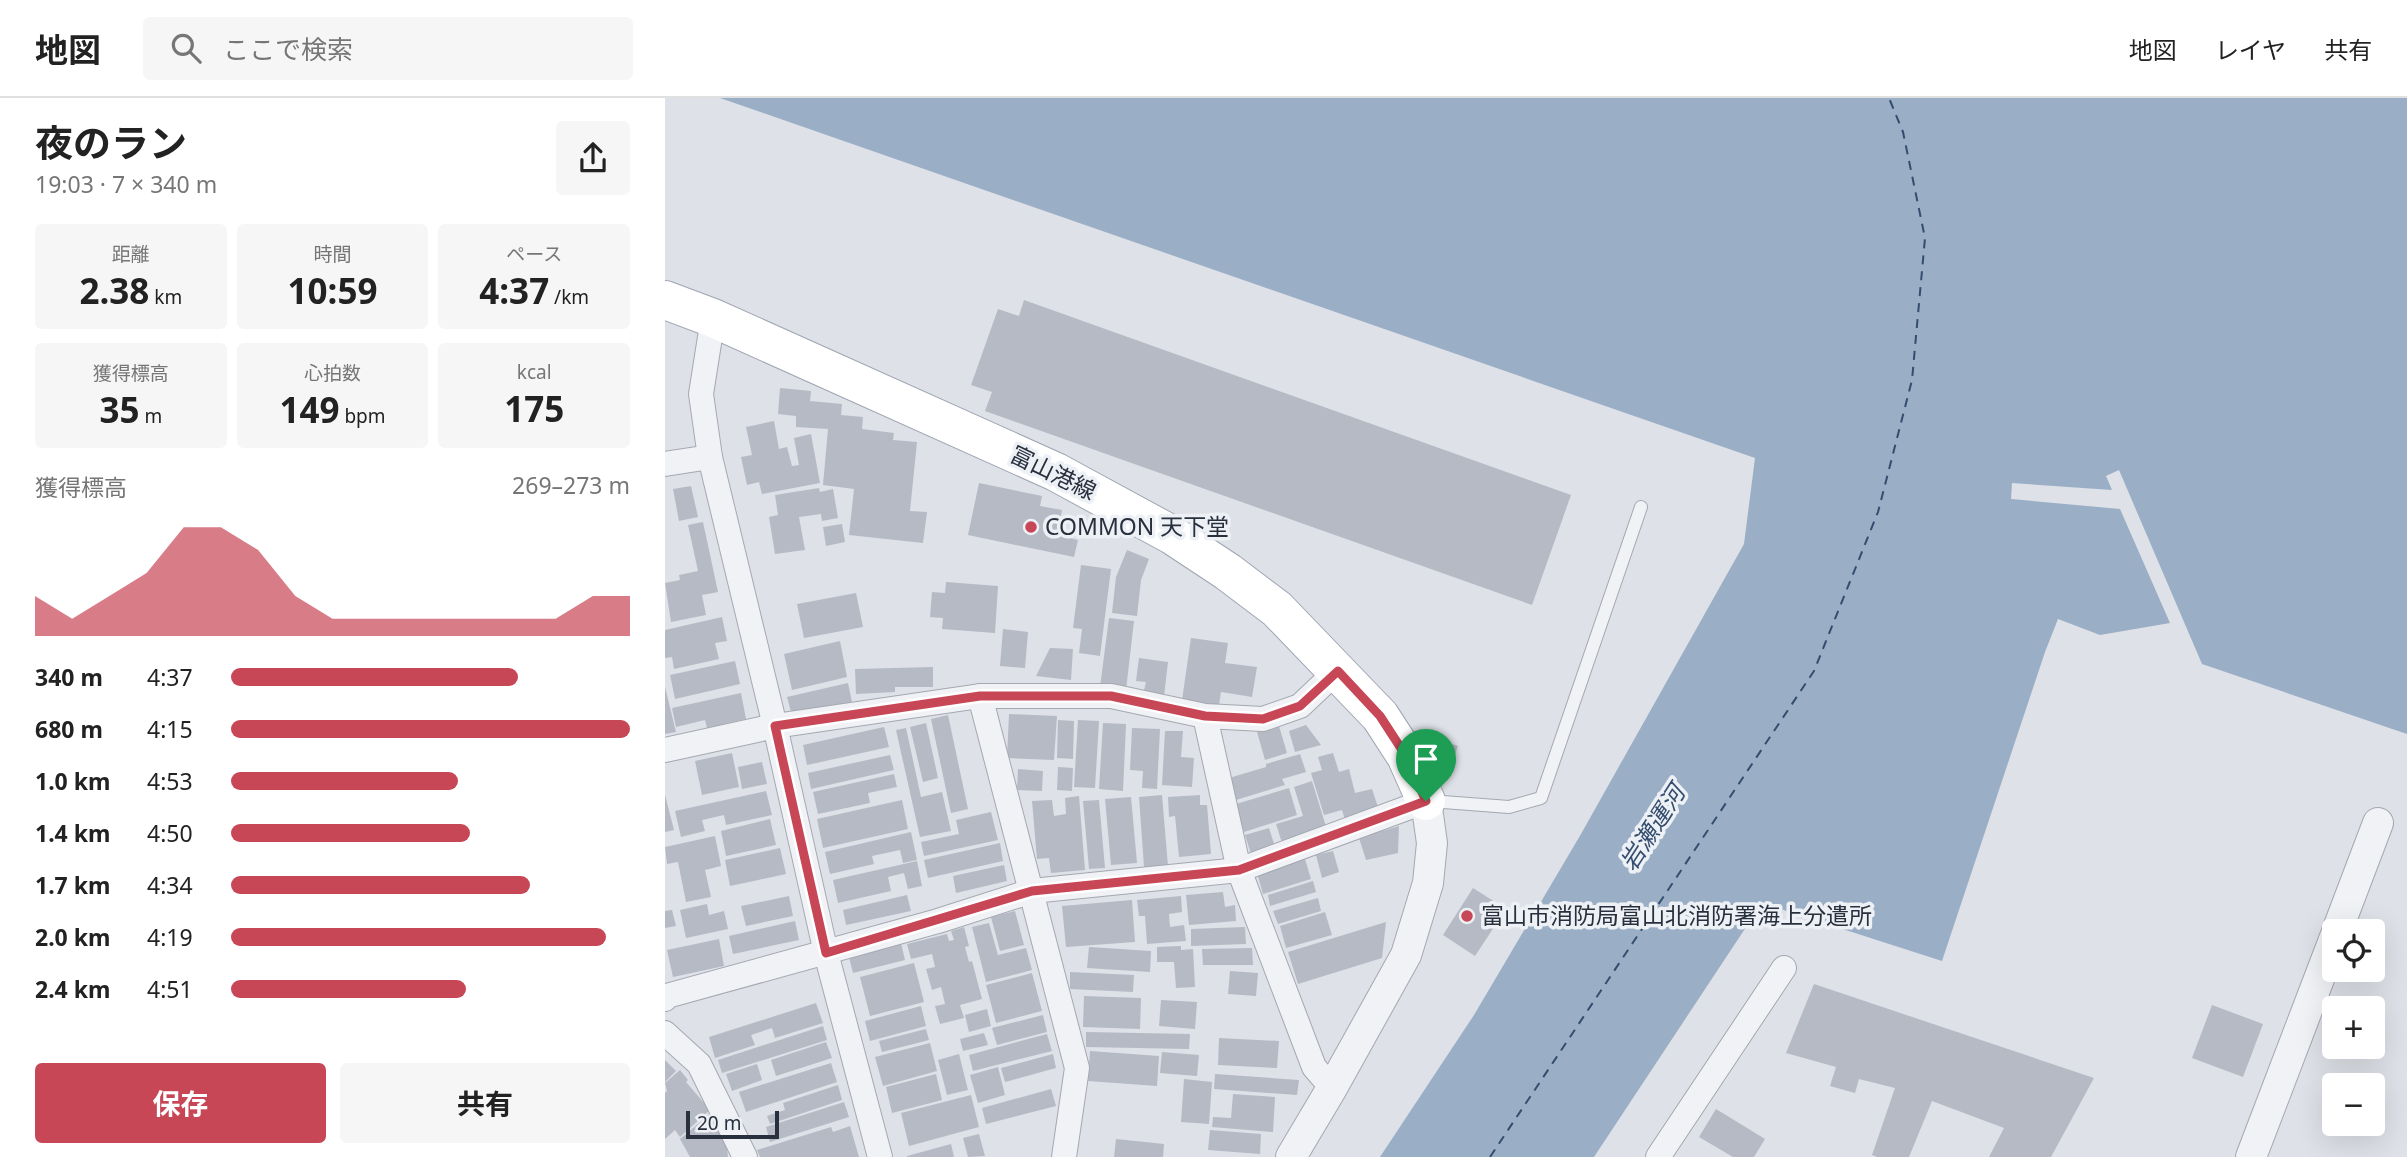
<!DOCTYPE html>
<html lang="ja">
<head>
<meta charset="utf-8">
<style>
	:root { --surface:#fff; --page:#f6f6f6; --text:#222; --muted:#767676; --line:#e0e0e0; --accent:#c84757 }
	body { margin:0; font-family:"Noto Sans","Noto Sans JP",sans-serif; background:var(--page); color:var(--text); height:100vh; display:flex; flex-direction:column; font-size:26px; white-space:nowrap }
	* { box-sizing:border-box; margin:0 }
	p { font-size:23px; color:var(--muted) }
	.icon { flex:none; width:38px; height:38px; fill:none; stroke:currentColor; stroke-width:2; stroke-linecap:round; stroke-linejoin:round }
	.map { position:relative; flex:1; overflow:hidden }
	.sheet { display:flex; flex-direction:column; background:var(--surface); width:665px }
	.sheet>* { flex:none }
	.controls { position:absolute; left:1657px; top:821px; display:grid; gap:14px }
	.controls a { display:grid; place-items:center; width:63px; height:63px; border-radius:7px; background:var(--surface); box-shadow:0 7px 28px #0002; font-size:35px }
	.scale { position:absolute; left:21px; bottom:18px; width:93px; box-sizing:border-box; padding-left:7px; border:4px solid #282f3d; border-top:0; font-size:19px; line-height:24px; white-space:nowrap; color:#282f3d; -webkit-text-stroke:5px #edf0f5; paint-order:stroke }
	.pin { position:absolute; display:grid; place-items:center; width:60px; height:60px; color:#fff; margin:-72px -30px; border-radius:50% 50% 50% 0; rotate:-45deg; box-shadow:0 0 7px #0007 }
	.pin .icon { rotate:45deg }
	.round { display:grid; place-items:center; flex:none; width:74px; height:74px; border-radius:7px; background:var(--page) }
	.overview { display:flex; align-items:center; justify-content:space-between; height:119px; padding:0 35px }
	h1 { font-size:38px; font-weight:700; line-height:52px }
	.figures { display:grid; grid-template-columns:repeat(3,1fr); gap:10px; height:119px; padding:7px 35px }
	.figures div { display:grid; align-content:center; border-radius:7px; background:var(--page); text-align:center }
	.figures b { font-size:35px; font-weight:700 }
	.figures small { font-size:19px; font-weight:400 }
	.figures p { font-size:19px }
	.chart { height:196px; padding:14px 35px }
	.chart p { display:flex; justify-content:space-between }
	.chart svg { width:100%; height:126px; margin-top:7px; fill:var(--accent); opacity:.7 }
	.button { display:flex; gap:14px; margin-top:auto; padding:14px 35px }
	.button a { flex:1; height:80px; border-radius:7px; background:var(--accent); color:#fff; font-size:28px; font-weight:700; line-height:80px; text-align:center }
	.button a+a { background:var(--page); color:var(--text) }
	ul { padding:0 35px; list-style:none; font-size:23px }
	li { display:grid; grid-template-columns:112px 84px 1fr; align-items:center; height:52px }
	li i { height:18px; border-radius:9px; background:var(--accent) }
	header { display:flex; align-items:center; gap:42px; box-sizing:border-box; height:98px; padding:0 35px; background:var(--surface); border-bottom:2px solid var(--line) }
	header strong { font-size:33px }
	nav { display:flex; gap:38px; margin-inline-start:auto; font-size:24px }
	.search { width:490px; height:63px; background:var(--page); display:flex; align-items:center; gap:18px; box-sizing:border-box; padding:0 24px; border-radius:7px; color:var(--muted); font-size:26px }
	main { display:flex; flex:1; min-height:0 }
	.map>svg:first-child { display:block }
	.water { fill:#9aaec6 }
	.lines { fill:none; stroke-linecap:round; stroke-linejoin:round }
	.ferry { stroke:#344d6f; stroke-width:2; stroke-dasharray:9 7; stroke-linecap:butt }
	.building { fill:#b6bac4 }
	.service-casing { stroke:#a4a8b1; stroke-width:14 }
	.minor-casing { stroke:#a4a8b1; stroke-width:26 }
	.tertiary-casing { stroke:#a4a8b1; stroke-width:32 }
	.primary-casing { stroke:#9ea5b2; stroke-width:40 }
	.service { stroke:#f1f2f6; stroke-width:12 }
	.minor { stroke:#f1f2f6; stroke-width:24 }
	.tertiary { stroke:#f1f2f6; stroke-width:30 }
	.primary { stroke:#fff; stroke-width:38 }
	.route-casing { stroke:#fff; stroke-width:14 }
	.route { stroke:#c84757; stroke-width:9 }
	.poi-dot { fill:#c84757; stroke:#edf0f5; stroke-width:2.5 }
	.labels { text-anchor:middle; stroke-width:7; stroke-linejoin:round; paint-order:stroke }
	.street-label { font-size:23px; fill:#282f3d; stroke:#edf0f5 }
	.poi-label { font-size:23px; fill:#282f3d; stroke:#edf0f5; text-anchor:start }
	.water-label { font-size:24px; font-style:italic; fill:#344d6f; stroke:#edf0f5 }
</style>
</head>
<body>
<header>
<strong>地図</strong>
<div class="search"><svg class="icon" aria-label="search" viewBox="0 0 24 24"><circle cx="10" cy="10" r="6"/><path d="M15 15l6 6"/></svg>ここで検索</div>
<nav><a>地図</a><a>レイヤ</a><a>共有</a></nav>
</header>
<main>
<section class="sheet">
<div class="overview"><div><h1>夜のラン</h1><p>19:03 · 7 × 340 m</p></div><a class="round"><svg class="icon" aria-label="share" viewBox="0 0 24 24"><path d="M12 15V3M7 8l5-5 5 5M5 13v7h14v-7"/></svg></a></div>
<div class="figures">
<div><p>距離</p><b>2.38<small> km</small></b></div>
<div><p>時間</p><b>10:59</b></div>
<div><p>ペース</p><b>4:37<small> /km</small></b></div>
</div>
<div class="figures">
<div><p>獲得標高</p><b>35<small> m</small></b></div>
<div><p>心拍数</p><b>149<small> bpm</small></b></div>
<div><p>kcal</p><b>175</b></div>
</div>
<div class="chart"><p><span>獲得標高</span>269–273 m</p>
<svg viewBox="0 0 160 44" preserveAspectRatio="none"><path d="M0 44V30L10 38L20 30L30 22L40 6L50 6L60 14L70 30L80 38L90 38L100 38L110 38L120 38L130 38L140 38L150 30L160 30V44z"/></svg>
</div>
<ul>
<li><b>340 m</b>4:37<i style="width:72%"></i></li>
<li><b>680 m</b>4:15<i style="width:100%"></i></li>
<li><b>1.0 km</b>4:53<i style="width:57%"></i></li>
<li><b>1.4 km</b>4:50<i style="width:60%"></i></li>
<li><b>1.7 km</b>4:34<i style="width:75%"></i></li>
<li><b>2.0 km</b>4:19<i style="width:94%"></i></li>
<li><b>2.4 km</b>4:51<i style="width:59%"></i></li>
</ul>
<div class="button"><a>保存</a><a>共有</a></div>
</section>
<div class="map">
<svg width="1742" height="1059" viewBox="0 0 1742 1059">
	<rect width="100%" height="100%" fill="#dee1e7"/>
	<!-- water -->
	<path class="water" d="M55 0H1742V636L1537 566 1454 372 1441 378 1447 392 1347 385 1346 401 1455 411 1505 525 1435 537 1393 521 1380 554 1277 863 1097 805 929 1059H715L809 917 916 736 1079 446 1090 360Z"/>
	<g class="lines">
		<!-- ferry -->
		<path class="ferry" d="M825 1059 1149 573 1213 414 1247 282 1260 140 1238 34 1224 0"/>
	</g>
	<!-- building -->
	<g class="building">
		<path d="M359 202 906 397 867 507 320 313 327 294 306 287 333 211 354 218Z"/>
		<path d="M115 290 146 293 145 303 177 306 176 317 198 319 197 331 229 335 228 342 252 344 245 413 262 414 258 445 184 437 189 391 158 387 163 331 131 329V318L113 316Z"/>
		<path d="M109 323 114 351 122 349 127 368 134 367 129 340 146 336 155 385 97 396 94 384 82 387 76 359 87 357 81 329Z"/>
		<path d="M314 385 377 398 375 408 397 412 392 437 413 442 409 459 303 437Z"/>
		<path d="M26 388 33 419 14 423 8 391Z"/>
		<path d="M154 390 155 394 168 391 173 420 157 423 156 416 134 419 140 452 110 456 104 419 113 417 110 397Z"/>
		<path d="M38 424 53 494 37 497 41 517 6 524 0 485 15 482 14 477 33 473 23 427Z"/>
		<path d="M177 426 180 444 161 448 158 429Z"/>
		<path d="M462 452 484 461 476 482 472 518 447 515 451 479Z"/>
		<path d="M416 467 446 471 435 558 414 555 417 531 408 530Z"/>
		<path d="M281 484 333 488 330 535 277 531 278 520 265 519 267 494 280 495Z"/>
		<path d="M191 495 198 529 139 540 132 506Z"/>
		<path d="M57 519 62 543 50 545 54 561 9 571 7 559 0 560V532Z"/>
		<path d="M444 520 469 523 461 592 435 589Z"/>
		<path d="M338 531 363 534 360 570 335 568Z"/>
		<path d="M526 540 563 545 560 565 592 569 587 599 556 594 554 607 517 602Z"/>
		<path d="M175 543 182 579 127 592 119 556Z"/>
		<path d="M385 550 408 551 406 582 371 578Z"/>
		<path d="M474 560 503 564 499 598 478 596 481 584 471 583Z"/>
		<path d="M70 563 75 586 10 601 5 577Z"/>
		<path d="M268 569V589H230V594L191 596 190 571Z"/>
		<path d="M183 585 187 604 127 618 122 599Z"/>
		<path d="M0 589 11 634 0 636Z"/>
		<path d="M76 595 81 621 42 630 40 622 11 629 7 610Z"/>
		<path d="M344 616 392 618 389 662 342 660Z"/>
		<path d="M283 617 303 711 286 715 266 621Z"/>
		<path d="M393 622 409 623 408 661 392 660Z"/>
		<path d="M413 622 434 623 430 690 409 689Z"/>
		<path d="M261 625 273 680 258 684 245 629Z"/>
		<path d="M438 625 461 626 458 693 434 691Z"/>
		<path d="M641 627 656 647 630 654 624 633Z"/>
		<path d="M614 628 622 655 600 662 592 634Z"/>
		<path d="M219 629 224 649 142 667 138 647Z"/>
		<path d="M241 630 256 699 277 694 286 733 255 739 231 632Z"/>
		<path d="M467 630 495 631 492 691 477 690 478 673 465 672Z"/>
		<path d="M500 633H518L516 659 529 660 527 689 497 687Z"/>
		<path d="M775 642 793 648 787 664 769 658Z"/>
		<path d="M67 655 74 689 37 697 30 663Z"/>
		<path d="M668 655 674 674 684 671 690 695 707 691 715 715 681 725 677 712 659 717 646 675 657 672 653 659Z"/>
		<path d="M635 656 641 674 617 681 620 687 571 702 564 680 601 669V666Z"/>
		<path d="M225 657 229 672 146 691 143 675Z"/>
		<path d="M97 664 102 686 77 691 73 669Z"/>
		<path d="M393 669 408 670 407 693 392 692Z"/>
		<path d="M353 671 378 673 377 693 352 692Z"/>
		<path d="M229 676 232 689 203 695 205 705 153 716 148 694Z"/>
		<path d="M647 683 663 735 618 748 611 726 638 718 629 689Z"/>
		<path d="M624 690 632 717 579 734 571 706Z"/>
		<path d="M101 693 107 717 61 727 59 717 37 722 40 733 16 739 10 713Z"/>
		<path d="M0 697 9 732 0 734Z"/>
		<path d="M497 697 503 768 479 769 474 699Z"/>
		<path d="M535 697V707H542L546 756 514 759 510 718 504 719 503 699Z"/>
		<path d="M414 698 420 772 386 775 384 760 372 761 367 703 387 702 389 718 401 716 400 700Z"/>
		<path d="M466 699 472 765 446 767 440 701Z"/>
		<path d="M237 702 243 731 158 750 152 721Z"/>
		<path d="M434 702 440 770 424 771 418 703Z"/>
		<path d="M326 714 333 742 259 758 256 744 294 736 291 722Z"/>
		<path d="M105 721 111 747 61 758 56 733Z"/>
		<path d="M734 728 733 755 701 762 694 740Z"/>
		<path d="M604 730 611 752 587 759 580 737Z"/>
		<path d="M246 734 252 762 238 765 235 752 207 758 209 766 165 776 160 754Z"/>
		<path d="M50 738 56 768 40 772 46 799 21 804 13 764 2 766 0 749Z"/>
		<path d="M335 745 338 763 263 780 259 762Z"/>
		<path d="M115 750 121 776 65 788 60 762Z"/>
		<path d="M668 753 674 774 657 780 651 757Z"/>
		<path d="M640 761 646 781 598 796 592 775Z"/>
		<path d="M252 763 257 788 243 791 239 775 223 779 226 793 173 805 168 782Z"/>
		<path d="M339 767 342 783 291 795 288 778Z"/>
		<path d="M648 783 651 794 605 808 603 797Z"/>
		<path d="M808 790 841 811 810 858 778 837Z"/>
		<path d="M558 794 560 809 570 807 571 823 524 827 521 797Z"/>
		<path d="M242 797 246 813 181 827 178 812Z"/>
		<path d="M124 798 128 818 81 828 76 808Z"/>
		<path d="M516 798 517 814 504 816 505 829 519 827 521 843 482 846 480 818H474L472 802Z"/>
		<path d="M653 800 656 813 613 826 608 813Z"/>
		<path d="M467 802 470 844 401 849 397 808Z"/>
		<path d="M42 806 44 817 59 813 63 831 21 840 15 812Z"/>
		<path d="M7 812 11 828 0 830V813Z"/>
		<path d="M350 813 359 847 335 853 326 819Z"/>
		<path d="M660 814 667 837 621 850 615 828Z"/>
		<path d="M130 823 134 842 68 856 64 838Z"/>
		<path d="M721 824 717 860 633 886 623 854Z"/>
		<path d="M324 825 333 857 361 850 367 872 321 884 307 829Z"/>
		<path d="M299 829 304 848 300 849 304 864 307 863 317 901 295 907 299 920 275 926 270 908 280 906 276 889 267 892 261 871 270 869 267 856 246 861 242 846 282 836 284 843 289 842 286 833Z"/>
		<path d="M580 829 581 846 526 848V831Z"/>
		<path d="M54 841 59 868 8 879 2 852Z"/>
		<path d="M236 845 240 862 188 875 184 859Z"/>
		<path d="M516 848V852L528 851 530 889 511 890 509 864H492V849Z"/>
		<path d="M424 849 486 853 485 874 422 870Z"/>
		<path d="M587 850 588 867H538L537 851Z"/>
		<path d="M249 865 259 904 205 918 195 879Z"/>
		<path d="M565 873 593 875 591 898 563 896Z"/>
		<path d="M405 874 469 877 468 894 405 891Z"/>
		<path d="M367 875 377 913 331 925 321 887Z"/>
		<path d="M1149 886 1429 980 1386 1059H1324L1339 1030 1267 1003 1244 1059H1212L1207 1057 1230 990 1194 981 1190 995 1165 988 1171 969 1121 955Z"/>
		<path d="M419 898 476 900 475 931 418 929Z"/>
		<path d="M496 902 532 904 530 931 494 928Z"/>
		<path d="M151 905 158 925 110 940 107 930 86 937 90 947 50 960 44 939Z"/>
		<path d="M1547 907 1598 926 1578 979 1527 960Z"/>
		<path d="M256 908 261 928 205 943 200 923Z"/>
		<path d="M322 911 326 928 304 934 300 917Z"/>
		<path d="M378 917 382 934 332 947 327 930Z"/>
		<path d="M158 928 162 942 57 975 53 962Z"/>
		<path d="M261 931 264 942 217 954 214 943Z"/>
		<path d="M421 934 525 936 524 951 421 949Z"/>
		<path d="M319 935 323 947 298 953 295 941Z"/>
		<path d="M382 936 387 953 308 973 304 957Z"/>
		<path d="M554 940 614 943 612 970 553 967Z"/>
		<path d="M161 944 167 960 111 978 106 962Z"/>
		<path d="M265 945 272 973 218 988 210 959Z"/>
		<path d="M425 953 494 958 492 988 423 983Z"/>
		<path d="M497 954 534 957 532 978 495 975Z"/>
		<path d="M294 956 303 992 282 997 273 962Z"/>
		<path d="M388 956 391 970 340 984 336 970Z"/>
		<path d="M0 962 11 973 0 984Z"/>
		<path d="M166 965 172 984 81 1014 74 994Z"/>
		<path d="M92 966 97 982 67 993 61 976Z"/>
		<path d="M333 969 340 997 313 1005 305 977Z"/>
		<path d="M15 972 23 982 21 984 45 1012 15 1039 10 1032 0 1041V995L2 993 0 985Z"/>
		<path d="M271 976 277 1002 227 1015 221 989Z"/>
		<path d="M550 976 634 982 632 997 549 991Z"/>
		<path d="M519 981 547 984 544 1026 516 1024Z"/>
		<path d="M173 987 177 1002 105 1026 102 1018 120 1012 118 1005Z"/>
		<path d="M386 991 391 1008 321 1026 317 1010Z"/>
		<path d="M568 996 610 999 608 1034 547 1029 548 1019 566 1020Z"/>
		<path d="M306 997 314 1029 244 1048 236 1015Z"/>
		<path d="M179 1004 184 1019 105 1044 101 1029Z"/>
		<path d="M1051 1011 1100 1041 1089 1059H1068L1034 1039Z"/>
		<path d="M46 1015 61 1041 63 1059H25L15 1041Z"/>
		<path d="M185 1028 194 1059H95L92 1052 166 1029 168 1034Z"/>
		<path d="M545 1032 596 1036 595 1056 543 1052Z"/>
		<path d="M314 1036 320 1058 303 1059 298 1040Z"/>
		<path d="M451 1041 499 1046 498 1059H449Z"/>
		<path d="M286 1046 289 1059H242V1058Z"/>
	</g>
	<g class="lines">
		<!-- service casing -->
		<g class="service-casing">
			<path id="service" d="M765 703 844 709 876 700 976 409"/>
		</g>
		<!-- minor casing -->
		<g class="minor-casing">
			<g id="minor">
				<path d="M48 220 36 296 45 359 110 628 161 855 215 1059"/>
				<path d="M0 366 45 359"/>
				<path d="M315 598 412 970 399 1059"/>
				<path d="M540 618 574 772 649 969 667 990"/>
				<path d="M0 652 110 628 315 598H446L540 618 598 621 635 608 672 573"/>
				<path d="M0 901 2 898 273 823 367 793 574 772 761 703"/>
				<path d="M0 935 34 966 80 1059"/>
				<path d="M993 1059 1119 870"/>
			</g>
		</g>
		<!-- tertiary casing -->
		<g class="tertiary-casing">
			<g id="tertiary">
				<path d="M1672 833 1713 725"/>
				<path d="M626 1059 667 990 741 857 763 785 767 745 761 703"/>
				<path d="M1586 1059 1670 839"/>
			</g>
		</g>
		<!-- primary casing -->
		<g class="primary-casing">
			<path id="primary" d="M0 202 48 220 391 374 507 437 563 474 612 511 715 618 741 658 761 703"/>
		</g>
		<!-- service -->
		<use href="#service" class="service"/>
		<!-- minor -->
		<use href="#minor" class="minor"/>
		<!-- tertiary -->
		<use href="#tertiary" class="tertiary"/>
		<!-- primary -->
		<use href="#primary" class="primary"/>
	</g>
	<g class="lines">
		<!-- route casing -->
		<g class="route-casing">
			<path id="route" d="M673 573 715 618 741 658 761 703 574 772 367 793 161 855 110 628 315 598H446L540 618 598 621 635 608Z"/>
		</g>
		<!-- route -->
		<use href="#route" class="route"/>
	</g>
	<!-- markers -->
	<g class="poi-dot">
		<circle cx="366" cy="429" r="7"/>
		<circle cx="802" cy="818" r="7"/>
	</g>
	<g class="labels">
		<!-- street labels -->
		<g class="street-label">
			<text transform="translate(388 375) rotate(26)" y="8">富山港線</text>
		</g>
		<!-- poi labels -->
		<g class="poi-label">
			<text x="380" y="437">COMMON 天下堂</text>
			<text x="816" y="826">富山市消防局富山北消防署海上分遣所</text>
		</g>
		<!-- water labels -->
		<g class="water-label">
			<text transform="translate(988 730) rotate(-57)" y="8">岩瀬運河</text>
		</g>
	</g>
</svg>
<div class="controls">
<a><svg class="icon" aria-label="locate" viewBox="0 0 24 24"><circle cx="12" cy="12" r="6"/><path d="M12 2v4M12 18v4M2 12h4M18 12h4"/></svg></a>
<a>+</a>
<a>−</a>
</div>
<div class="scale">20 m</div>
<div class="pin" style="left:761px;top:703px;background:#1e9e55"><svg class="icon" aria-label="arrive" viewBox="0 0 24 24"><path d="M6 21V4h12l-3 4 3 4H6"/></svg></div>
</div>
</main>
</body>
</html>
